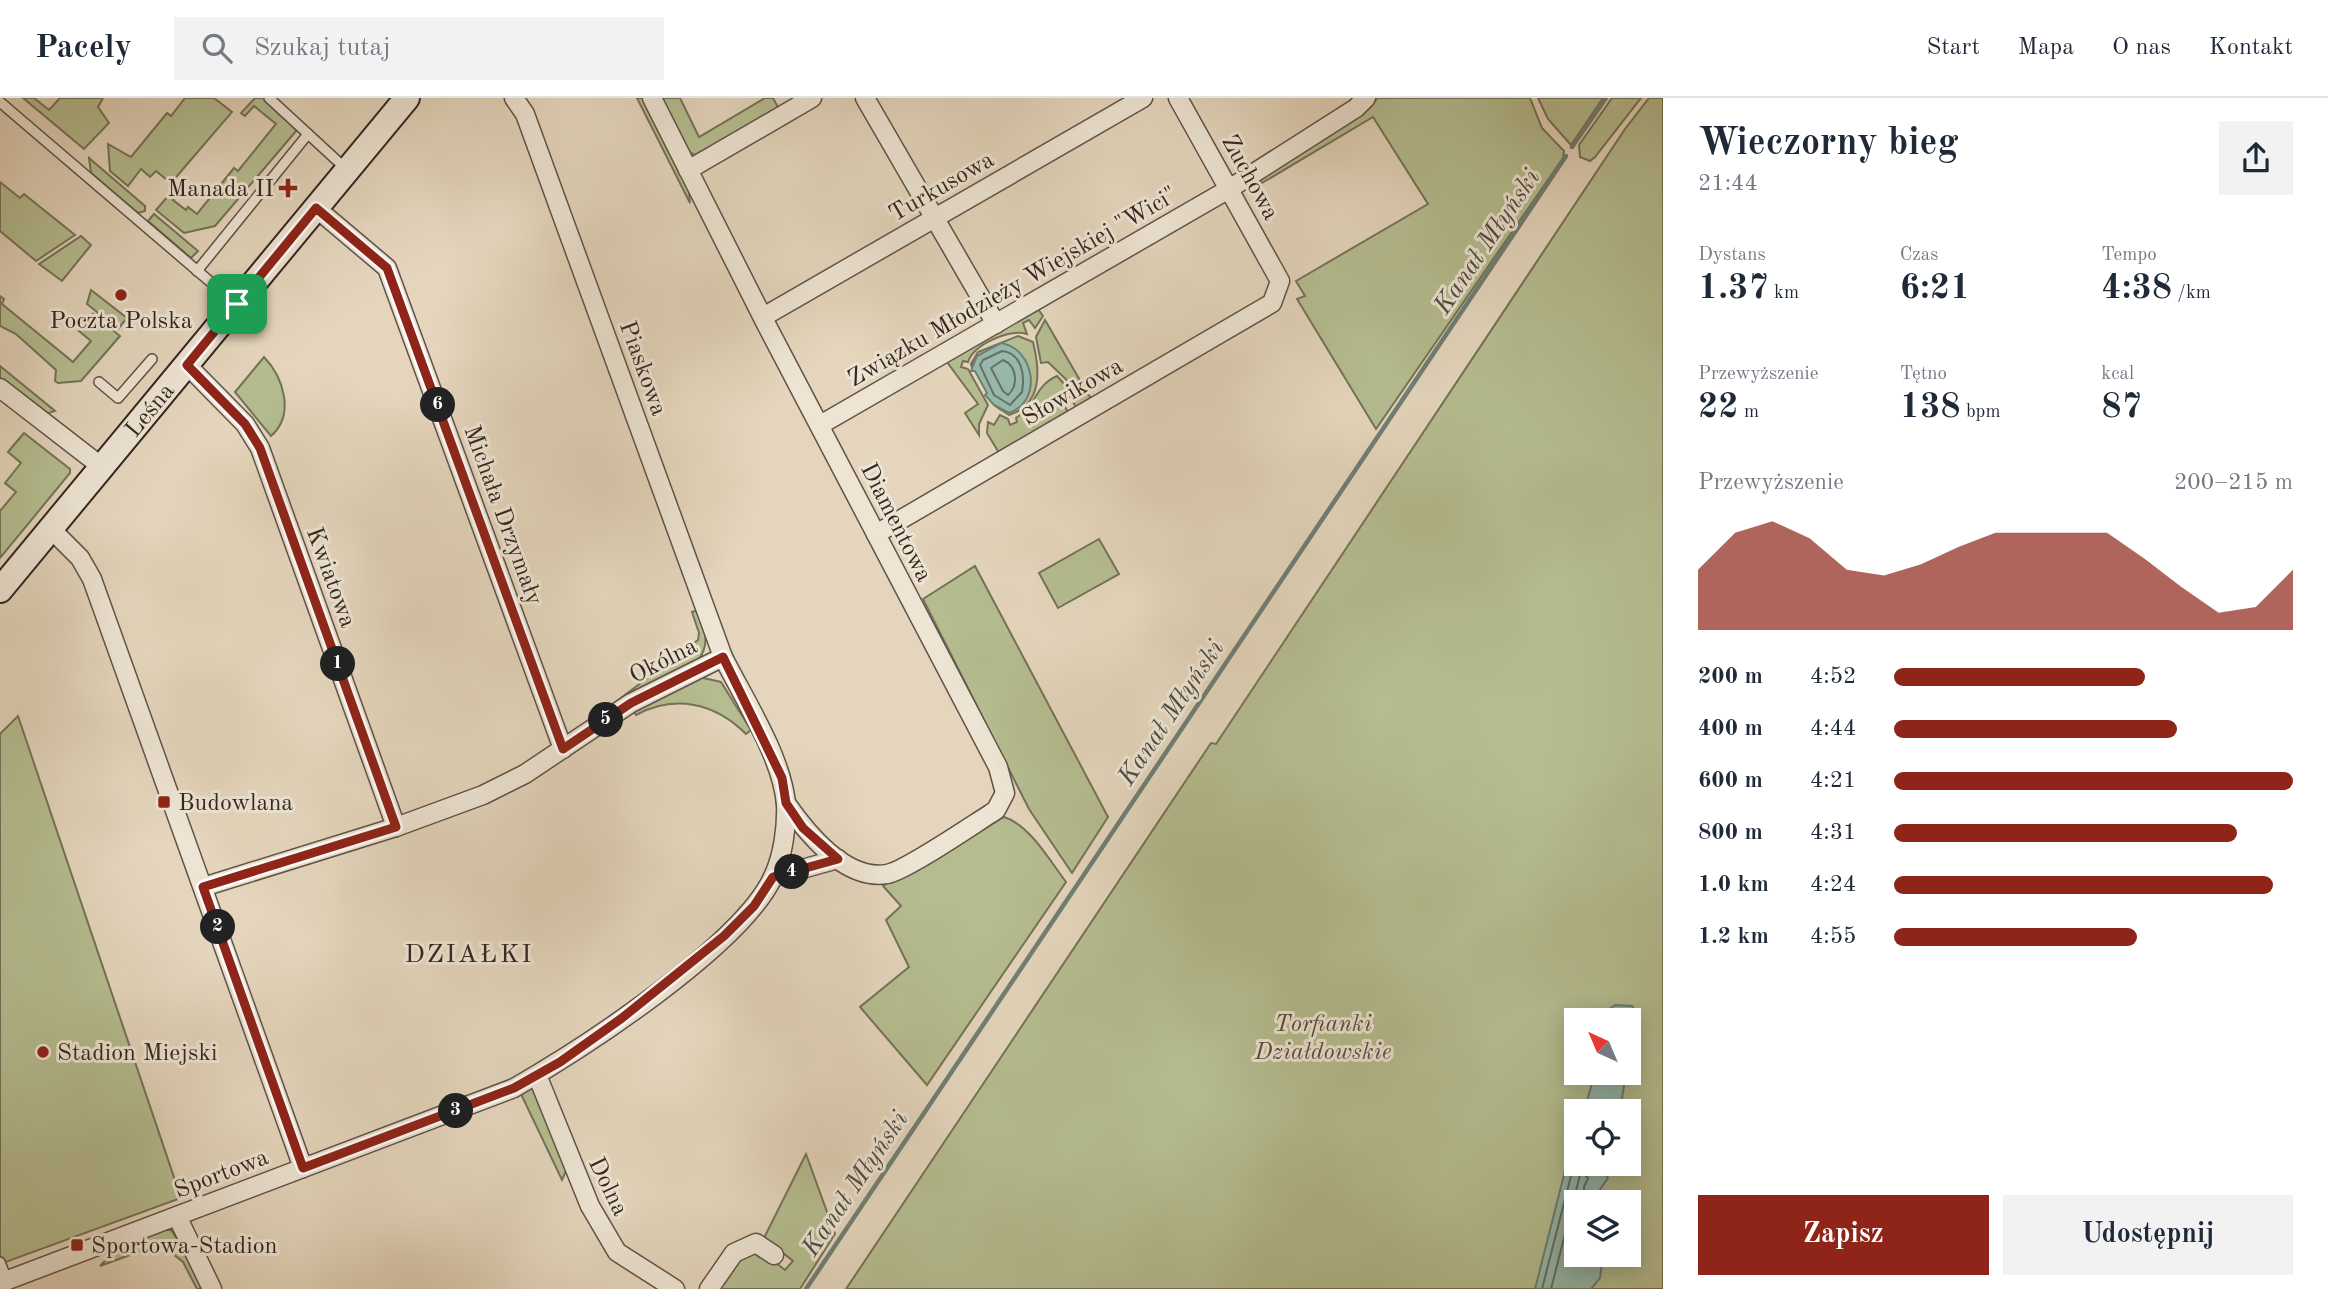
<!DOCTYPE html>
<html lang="pl">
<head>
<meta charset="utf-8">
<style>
	:root { --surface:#fff; --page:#f2f2f3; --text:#1f2937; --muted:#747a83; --line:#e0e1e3; --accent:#8f2418 }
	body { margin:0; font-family:"Old Standard TT",serif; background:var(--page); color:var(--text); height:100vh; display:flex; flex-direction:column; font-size:26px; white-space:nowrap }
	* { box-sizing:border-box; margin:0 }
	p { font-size:23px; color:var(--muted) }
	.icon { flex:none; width:38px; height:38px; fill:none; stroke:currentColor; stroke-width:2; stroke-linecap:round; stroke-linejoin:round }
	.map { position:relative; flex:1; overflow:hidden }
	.drawer { display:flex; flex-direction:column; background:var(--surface); width:665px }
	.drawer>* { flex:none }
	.needle { width:46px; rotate:316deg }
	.tools { position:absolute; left:1564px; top:910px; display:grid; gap:14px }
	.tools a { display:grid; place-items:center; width:77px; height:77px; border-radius:0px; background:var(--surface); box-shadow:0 4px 18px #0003; font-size:35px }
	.pin { position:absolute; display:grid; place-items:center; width:60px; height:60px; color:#fff; margin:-30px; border-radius:14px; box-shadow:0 4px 10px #0006 }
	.km { position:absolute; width:35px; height:35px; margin:-18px; border-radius:50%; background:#222; color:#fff; font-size:19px; line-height:35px; text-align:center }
	.round { display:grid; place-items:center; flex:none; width:74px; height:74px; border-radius:0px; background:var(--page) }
	.headline { display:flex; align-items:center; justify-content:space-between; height:119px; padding:0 35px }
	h1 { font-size:38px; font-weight:800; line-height:52px }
	.metrics { display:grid; grid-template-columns:repeat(3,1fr); gap:10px; height:119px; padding:7px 35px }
	.metrics div { display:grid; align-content:center }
	.metrics b { font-size:35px; font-weight:800 }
	.metrics small { font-size:19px; font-weight:400 }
	.metrics p { font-size:19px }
	.chart { height:196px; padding:14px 35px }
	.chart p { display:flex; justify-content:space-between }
	.chart svg { width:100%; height:126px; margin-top:7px; fill:var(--accent); opacity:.7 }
	.action { display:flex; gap:14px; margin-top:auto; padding:14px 35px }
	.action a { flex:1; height:80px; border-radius:0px; background:var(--accent); color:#fff; font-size:28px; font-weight:800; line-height:80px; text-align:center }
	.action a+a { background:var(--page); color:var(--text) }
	ul { padding:0 35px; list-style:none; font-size:23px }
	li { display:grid; grid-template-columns:112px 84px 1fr; align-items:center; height:52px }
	li i { height:18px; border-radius:9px; background:var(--accent) }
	header { display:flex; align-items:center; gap:42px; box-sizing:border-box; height:98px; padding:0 35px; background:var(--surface); border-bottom:2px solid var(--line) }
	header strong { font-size:33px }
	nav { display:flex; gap:38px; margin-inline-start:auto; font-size:24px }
	.search { width:490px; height:63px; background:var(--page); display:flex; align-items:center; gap:18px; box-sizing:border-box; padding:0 24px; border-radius:0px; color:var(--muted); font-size:26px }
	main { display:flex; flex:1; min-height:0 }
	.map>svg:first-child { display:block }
	.green { fill:#b5bd90; stroke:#747258; stroke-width:2; fill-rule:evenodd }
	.water { fill:#97b9ab; stroke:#6f7f74; stroke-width:2 }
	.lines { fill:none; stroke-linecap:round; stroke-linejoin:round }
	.shore { stroke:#667066; stroke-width:2 }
	.stream { stroke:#6f7f74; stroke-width:4.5 }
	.lane-casing { stroke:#605248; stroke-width:12 }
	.street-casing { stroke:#605248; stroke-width:21 }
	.secondary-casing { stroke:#342721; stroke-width:28 }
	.lane { stroke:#ede4d3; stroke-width:9 }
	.street { stroke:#ede4d3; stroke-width:18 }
	.secondary { stroke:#ede4d3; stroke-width:24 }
	.route-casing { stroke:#fff; stroke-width:14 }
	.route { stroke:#8f2418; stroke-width:9 }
	.poi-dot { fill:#8f2418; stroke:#ede4d3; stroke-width:2.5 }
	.labels { text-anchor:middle; stroke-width:6; stroke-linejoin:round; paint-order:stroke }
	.street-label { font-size:24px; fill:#342721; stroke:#ede4d3 }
	.poi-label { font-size:24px; fill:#342721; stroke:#ede4d3; text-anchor:start }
	.park-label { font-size:24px; font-style:italic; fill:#544c3d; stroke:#ede4d3 }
	.water-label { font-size:26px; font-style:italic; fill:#4d4c44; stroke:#ede4d3 }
	.neighbourhood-label { font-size:26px; letter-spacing:2px; fill:#342721; stroke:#ede4d3 }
</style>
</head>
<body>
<header>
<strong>Pacely</strong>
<div class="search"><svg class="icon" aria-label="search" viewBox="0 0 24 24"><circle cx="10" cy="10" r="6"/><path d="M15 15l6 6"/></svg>Szukaj tutaj</div>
<nav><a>Start</a><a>Mapa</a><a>O nas</a><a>Kontakt</a></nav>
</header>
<main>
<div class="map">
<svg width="1663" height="1191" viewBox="0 0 1663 1191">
	<rect width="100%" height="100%" fill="#e4d5bc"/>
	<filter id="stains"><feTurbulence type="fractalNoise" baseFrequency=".00286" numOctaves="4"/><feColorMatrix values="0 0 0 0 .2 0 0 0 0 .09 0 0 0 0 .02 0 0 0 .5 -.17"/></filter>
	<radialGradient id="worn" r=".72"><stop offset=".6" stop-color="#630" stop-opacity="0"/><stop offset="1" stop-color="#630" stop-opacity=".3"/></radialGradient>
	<!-- green -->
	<g class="green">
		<path d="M23 0H34L49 12 60 0H103L98 9 109 25 84 51Z"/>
		<path d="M185 0H214L232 14 171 85 156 73 150 79 141 71 128 88 110 73 108 46 131 59 167 15 171 18Z"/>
		<path d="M255 0H264L297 32 215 128 184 135 156 112 181 83 185 87 173 102 186 112 188 109 197 116 234 70 238 73 276 26 254 8 245 18 241 15Z"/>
		<path d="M637 0H644L689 92 690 105Z"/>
		<path d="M661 0H680L699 39 765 0H773L779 11 695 57 685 51Z"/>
		<path d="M1378 0H1530L1542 30 1564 53 1563 60 1376 331 1297 201 1305 198 1296 183 1428 106 1373 19 1262 85 1258 79 1356 20Z"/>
		<path d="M1538 0H1603L1571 47 1548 21Z"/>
		<path d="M1612 0H1641L1595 59 1590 63 1580 59 1579 47Z"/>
		<path d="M1649 0H1663V1191H846L1211 645 1216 646 1625 31ZM1577 922H1629V975H1577ZM1577 1013H1629V1066H1577ZM1577 1104H1629V1157H1577Z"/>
		<path d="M89 60 145 108V113L138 115 91 75Z"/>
		<path d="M0 84 20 100 24 96 75 137 36 163 0 133Z"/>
		<path d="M154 116 198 153 191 160 148 123Z"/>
		<path d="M81 138 91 147 62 183 39 166Z"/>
		<path d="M91 192 127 220 118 231 87 206Z"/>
		<path d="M0 198 4 201 2 206 73 264 91 243 79 233 93 216 120 238 81 283 58 285 55 283 56 272 16 236 0 228Z"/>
		<path d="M1038 211 1043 218 1035 230 1029 222 1023 225 1027 236C1009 231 974 246 968 264L963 263 961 269 968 271 988 307 979 326V337L965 315 978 306 947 264Z"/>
		<path d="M1045 222 1085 291 1078 293 1048 264 1041 265 1036 239Z"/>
		<path d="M1018 238 1033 244C1040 272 1043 306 1009 317L994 307 1001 312 973 264 972 270 971 266 978 254Z"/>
		<path d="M264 259C284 280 295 317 271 338L235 294Z"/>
		<path d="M0 268 55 313 46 316 0 281Z"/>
		<path d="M1057 278 1073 296 1087 295 1092 301 1076 309 1070 299 1062 304 1068 314 999 355 987 335 988 324 994 327 1000 317 1008 321 1010 327 1017 324 1016 320C1037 308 1034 288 1057 278Z"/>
		<path d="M24 335 70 371V375L0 460V413L16 394 5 385 21 365 8 354Z"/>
		<path d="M1099 441 1119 476 1058 510 1039 475Z"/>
		<path d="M975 468 1108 719 1072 775 1029 711 923 501Z"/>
		<path d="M698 512C705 533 711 546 697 564L612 611 609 609 698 542 699 535 692 514Z"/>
		<path d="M699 579 721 584 751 632 746 636C715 605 675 596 636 617L633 612Z"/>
		<path d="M18 618 181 1100 0 1166V636Z"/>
		<path d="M1004 719C1030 727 1050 763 1066 784L927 987 860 909 909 869 886 822 901 808 883 788Z"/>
		<path d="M533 987 567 1071 562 1082 520 994Z"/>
		<path d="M806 1056 835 1136 800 1191H717L730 1171 751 1152 759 1159 762 1154 785 1172 793 1163 764 1140Z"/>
		<path d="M162 1132H171L185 1152 203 1191H197L183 1164 160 1146 100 1168 116 1151Z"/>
	</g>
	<!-- water -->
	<g class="water">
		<path d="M1001 245C1035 251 1043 303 1009 315L994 307 985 297 987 295 975 273H971L977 258Z"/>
		<path d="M1615 907 1632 908 1636 915 1629 955V922H1606L1608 912Z"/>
		<path d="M1595 975H1626L1620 1013H1584Z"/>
		<path d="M1572 1060 1577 1061V1066L1602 1070 1608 1080 1599 1093 1600 1104H1577V1157L1603 1158 1600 1180 1591 1191H1535L1567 1065Z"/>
	</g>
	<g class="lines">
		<!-- shore -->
		<g class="shore">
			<path d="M1002 253C1022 255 1025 277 1022 294L1010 307 994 297 980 267 983 262Z"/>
			<path d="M1003 262C1017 268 1019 287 1008 297L1003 293 991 270Z"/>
			<path d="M1542 1191 1573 1070 1581 1066"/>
			<path d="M1551 1191 1580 1077 1583 1075 1588 1080 1584 1089 1585 1104"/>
		</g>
		<!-- stream -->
		<g class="stream">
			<path d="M1572 49 1606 0"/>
			<path d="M806 1191 1566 58"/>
		</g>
		<!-- lane casing -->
		<g class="lane-casing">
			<g id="lane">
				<path d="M269 0 345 70"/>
				<path d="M0 4 235 205"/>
				<path d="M197 173 308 36"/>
				<path d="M99 284 118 300 152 261"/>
				<path d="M0 1164 7 1182"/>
			</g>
		</g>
		<!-- street casing -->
		<g class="street-casing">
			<g id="street">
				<path d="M514 0 525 16 723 559"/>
				<path d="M652 0 765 224 998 669 1005 695 996 712 990 716C971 728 905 773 887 776 845 783 806 734 786 705"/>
				<path d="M865 0 996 226"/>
				<path d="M688 72 812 0"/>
				<path d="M316 110 387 170 563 651"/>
				<path d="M763 219 1143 0"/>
				<path d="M187 267 245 326 260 350 396 729"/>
				<path d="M0 290 102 369"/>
				<path d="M820 327 1229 91 1356 10 1366 0"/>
				<path d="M51 431 80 460 92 481 303 1070"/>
				<path d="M876 436 1272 205 1280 183 1178 0"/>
				<path d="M773 779 838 761"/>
				<path d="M537 977 590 1108 617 1154 675 1191"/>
				<path d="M177 1118 212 1191"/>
				<path d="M0 1185 514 990C582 951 741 848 773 779 783 758 787 729 786 706 782 659 744 601 723 559L631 605 525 676 483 697 396 729 203 789"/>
				<path d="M709 1191 734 1155 756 1145 774 1157"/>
			</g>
		</g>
		<!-- secondary casing -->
		<g class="secondary-casing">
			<g id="secondary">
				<path id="s1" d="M0 492 407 0"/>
			</g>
		</g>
		<!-- lane -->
		<use href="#lane" class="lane"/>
		<!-- street -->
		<use href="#street" class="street"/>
		<!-- secondary -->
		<use href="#secondary" class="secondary"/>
	</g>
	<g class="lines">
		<!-- route casing -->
		<g class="route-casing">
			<path id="route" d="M316 110 387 170 563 651 631 605 723 559 782 680 786 705 803 730 838 761 773 779 754 808 724 838 622 920 560 964 514 990 303 1070 203 789 396 729 260 350 245 326 187 267Z"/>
		</g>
		<!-- route -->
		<use href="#route" class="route"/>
	</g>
	<!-- markers -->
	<g class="poi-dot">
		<path d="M284.5 79.5h7v7h7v7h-7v7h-7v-7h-7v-7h7z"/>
		<circle cx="121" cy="197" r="7"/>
		<rect x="157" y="697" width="14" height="14" rx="3.5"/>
		<circle cx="43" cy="954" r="7"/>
		<rect x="70" y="1140" width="14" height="14" rx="3.5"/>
	</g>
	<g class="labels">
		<!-- street labels -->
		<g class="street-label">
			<text transform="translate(1251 79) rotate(61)" y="8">Zuchowa</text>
			<text transform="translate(941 88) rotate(-30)" y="8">Turkusowa</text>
			<text transform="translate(1012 188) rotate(-30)" y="8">Związku Młodzieży Wiejskiej "Wici"</text>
			<text transform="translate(644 270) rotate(70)" y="8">Piaskowa</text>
			<text transform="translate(1072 293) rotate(-30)" y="8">Słowikowa</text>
			<text dy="8" stroke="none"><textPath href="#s1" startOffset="234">Leśna</textPath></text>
			<text transform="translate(504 417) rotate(70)" y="8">Michała Drzymały</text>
			<text transform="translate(897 424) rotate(63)" y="8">Diamentowa</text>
			<text transform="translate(332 479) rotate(70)" y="8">Kwiatowa</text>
			<text transform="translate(663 562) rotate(-27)" y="8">Okólna</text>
			<text transform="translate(221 1075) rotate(-21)" y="8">Sportowa</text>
			<text transform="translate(609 1088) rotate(64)" y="8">Dolna</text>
		</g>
		<!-- poi labels -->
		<g class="poi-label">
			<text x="274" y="98" text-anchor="end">Manada II</text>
			<text x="121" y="230" text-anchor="middle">Poczta Polska</text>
			<text x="178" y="712">Budowlana</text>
			<text x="57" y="962">Stadion Miejski</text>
			<text x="91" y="1155">Sportowa-Stadion</text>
		</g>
		<!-- park labels -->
		<g class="park-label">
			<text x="1323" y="933">Torfianki<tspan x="1323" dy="28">Działdowskie</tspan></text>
		</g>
		<!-- water labels -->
		<g class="water-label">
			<text transform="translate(1486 143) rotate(-56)" y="9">Kanał Młyński</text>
			<text transform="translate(1170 614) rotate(-56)" y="9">Kanał Młyński</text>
			<text transform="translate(854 1085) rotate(-56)" y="9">Kanał Młyński</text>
		</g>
		<!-- neighbourhood labels -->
		<g class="neighbourhood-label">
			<text x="469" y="864">DZIAŁKI</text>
		</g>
	</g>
	<rect width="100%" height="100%" filter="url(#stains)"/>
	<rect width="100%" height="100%" fill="url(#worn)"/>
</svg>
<div class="tools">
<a><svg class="needle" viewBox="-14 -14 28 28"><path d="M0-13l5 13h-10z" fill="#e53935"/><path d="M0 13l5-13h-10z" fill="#747a83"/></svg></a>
<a><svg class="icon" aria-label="locate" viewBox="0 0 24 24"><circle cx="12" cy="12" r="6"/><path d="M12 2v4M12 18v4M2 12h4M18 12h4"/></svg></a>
<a><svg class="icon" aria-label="layers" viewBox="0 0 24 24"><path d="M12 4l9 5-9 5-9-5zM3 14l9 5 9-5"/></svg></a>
</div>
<div class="pin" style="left:237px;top:206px;background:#1e9e55"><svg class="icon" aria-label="arrive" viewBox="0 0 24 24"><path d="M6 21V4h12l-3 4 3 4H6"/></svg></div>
<b class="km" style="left:338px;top:566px">1</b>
<b class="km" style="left:218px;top:829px">2</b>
<b class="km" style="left:456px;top:1013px">3</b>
<b class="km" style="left:792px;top:774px">4</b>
<b class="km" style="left:606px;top:622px">5</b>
<b class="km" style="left:438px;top:307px">6</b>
</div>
<section class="drawer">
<div class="headline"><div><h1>Wieczorny bieg</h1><p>21:44</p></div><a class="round"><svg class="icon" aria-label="share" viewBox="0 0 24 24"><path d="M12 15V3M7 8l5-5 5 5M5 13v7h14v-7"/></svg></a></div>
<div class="metrics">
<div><p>Dystans</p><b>1.37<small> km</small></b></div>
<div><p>Czas</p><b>6:21</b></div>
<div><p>Tempo</p><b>4:38<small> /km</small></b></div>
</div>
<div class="metrics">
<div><p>Przewyższenie</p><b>22<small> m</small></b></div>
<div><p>Tętno</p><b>138<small> bpm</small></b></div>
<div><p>kcal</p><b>87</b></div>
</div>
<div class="chart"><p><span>Przewyższenie</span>200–215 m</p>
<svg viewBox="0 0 160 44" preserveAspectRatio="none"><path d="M0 44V23L10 10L20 6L30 12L40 23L50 25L60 21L70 15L80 10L90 10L100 10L110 10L120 19L130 29L140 38L150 36L160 23V44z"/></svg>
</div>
<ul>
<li><b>200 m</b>4:52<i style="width:63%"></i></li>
<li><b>400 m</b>4:44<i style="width:71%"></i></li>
<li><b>600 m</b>4:21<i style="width:100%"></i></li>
<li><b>800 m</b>4:31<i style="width:86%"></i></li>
<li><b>1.0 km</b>4:24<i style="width:95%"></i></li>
<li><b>1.2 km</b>4:55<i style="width:61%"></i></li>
</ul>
<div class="action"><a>Zapisz</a><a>Udostępnij</a></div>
</section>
</main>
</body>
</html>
